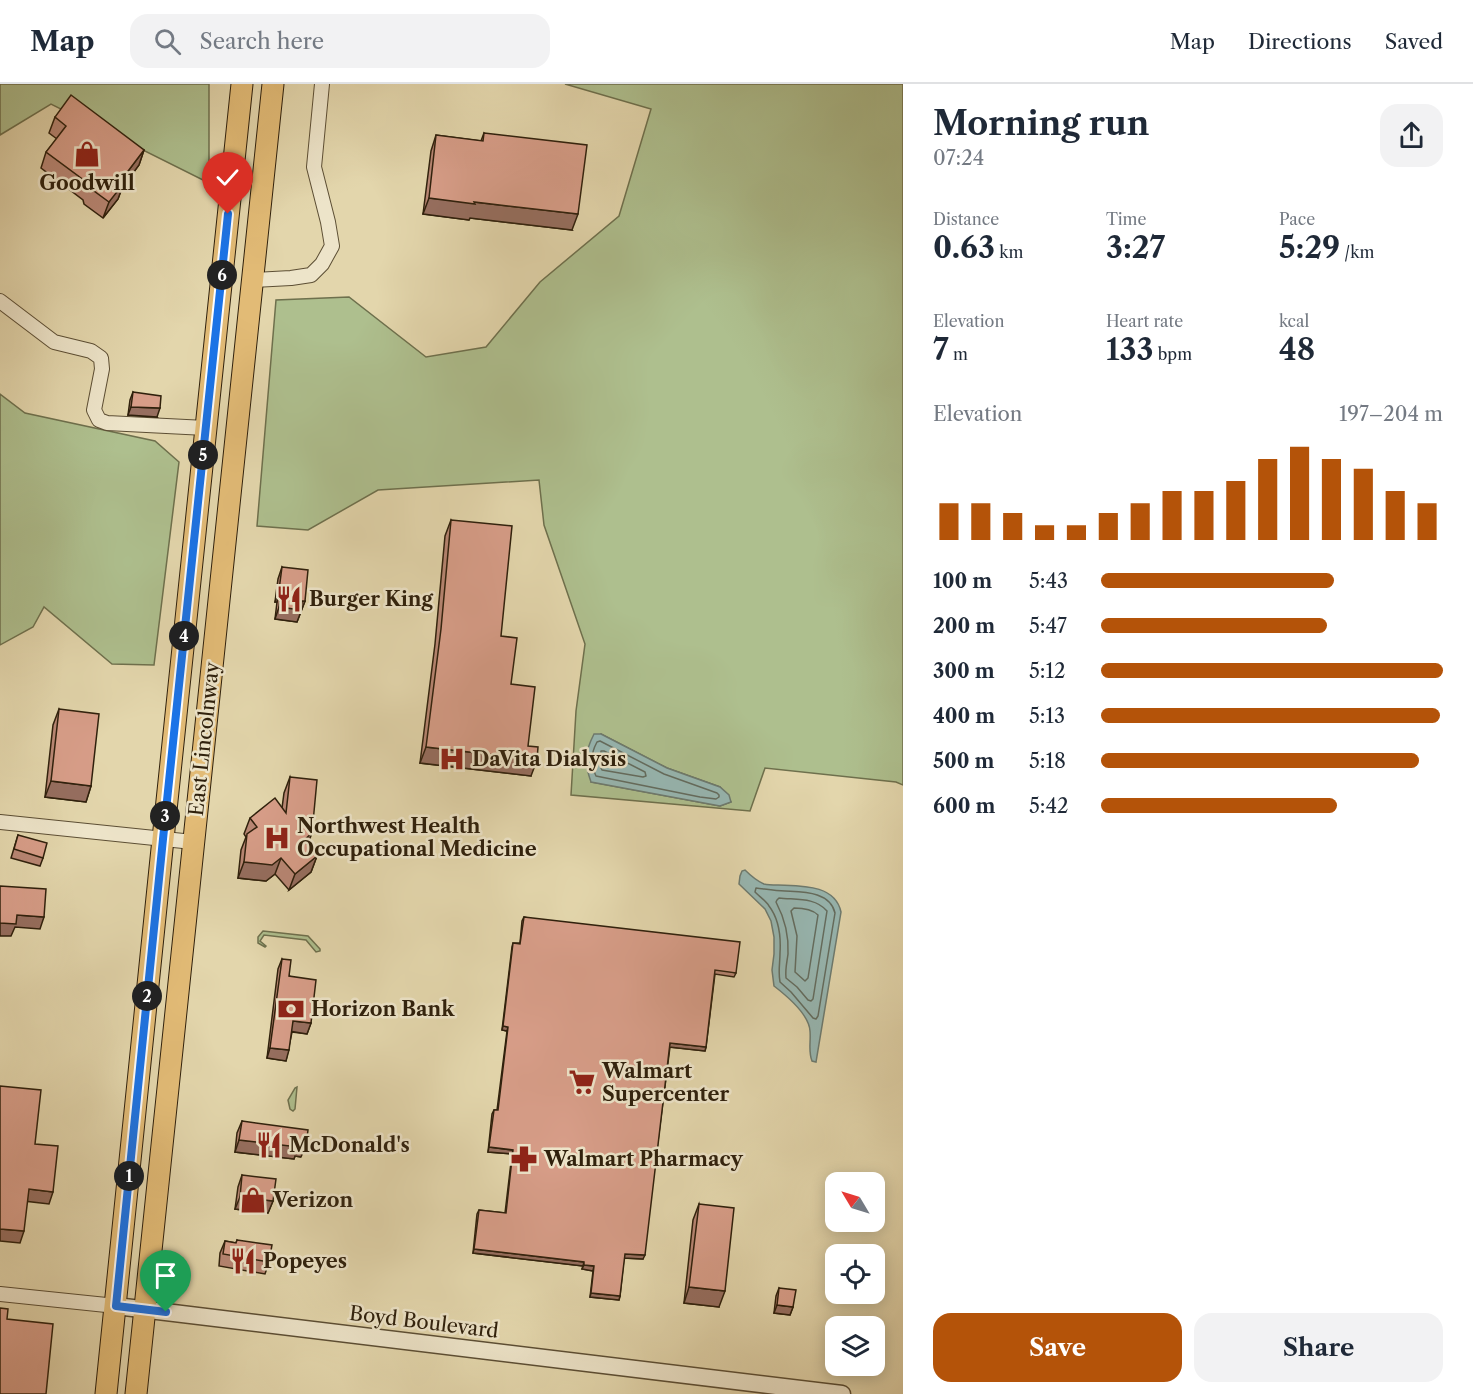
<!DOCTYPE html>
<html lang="en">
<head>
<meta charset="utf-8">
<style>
	:root { --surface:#fff; --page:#f2f2f3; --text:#1f2937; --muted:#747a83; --line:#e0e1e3; --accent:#b45309 }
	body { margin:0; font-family:"Libre Caslon Text",serif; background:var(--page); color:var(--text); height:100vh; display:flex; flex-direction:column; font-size:22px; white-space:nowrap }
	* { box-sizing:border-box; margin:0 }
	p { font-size:20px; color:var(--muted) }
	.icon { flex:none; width:33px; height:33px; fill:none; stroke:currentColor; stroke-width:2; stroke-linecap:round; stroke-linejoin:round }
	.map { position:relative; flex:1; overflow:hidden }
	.panel { display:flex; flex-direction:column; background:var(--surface); width:570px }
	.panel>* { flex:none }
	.needle { width:39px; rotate:308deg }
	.controls { position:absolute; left:825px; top:1088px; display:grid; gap:12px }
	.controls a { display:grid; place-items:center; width:60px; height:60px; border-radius:12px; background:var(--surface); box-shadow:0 3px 15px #0003; font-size:30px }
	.pin { position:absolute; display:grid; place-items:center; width:51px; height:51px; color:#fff; margin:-62px -26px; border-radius:50% 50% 50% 0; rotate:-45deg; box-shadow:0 0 6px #0007 }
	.pin .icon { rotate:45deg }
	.km { position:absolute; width:30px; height:30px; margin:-15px; border-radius:50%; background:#222; color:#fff; font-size:16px; line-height:30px; text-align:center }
	.round { display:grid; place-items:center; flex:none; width:63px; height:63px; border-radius:18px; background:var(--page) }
	.head { display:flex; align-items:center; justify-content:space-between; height:102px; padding:0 30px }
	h1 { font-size:33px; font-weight:700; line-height:45px }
	.metrics { display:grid; grid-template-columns:repeat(3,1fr); gap:9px; height:102px; padding:6px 30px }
	.metrics div { display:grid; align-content:center }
	.metrics b { font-size:30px; font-weight:700 }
	.metrics small { font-size:16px; font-weight:400 }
	.metrics p { font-size:16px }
	.chart { height:168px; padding:12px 30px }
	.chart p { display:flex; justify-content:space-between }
	.chart svg { width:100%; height:108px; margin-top:6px; stroke:var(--accent); stroke-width:6 }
	.primary-button { display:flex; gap:12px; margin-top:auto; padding:12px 30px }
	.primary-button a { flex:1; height:69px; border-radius:18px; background:var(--accent); color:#fff; font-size:24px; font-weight:700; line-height:69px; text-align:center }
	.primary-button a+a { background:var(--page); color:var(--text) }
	ul { padding:0 30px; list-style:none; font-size:20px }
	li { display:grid; grid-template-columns:96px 72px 1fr; align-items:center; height:45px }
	li i { height:15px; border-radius:8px; background:var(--accent) }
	header { display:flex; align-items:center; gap:36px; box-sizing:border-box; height:84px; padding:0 30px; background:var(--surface); border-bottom:2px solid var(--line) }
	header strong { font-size:28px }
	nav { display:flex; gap:33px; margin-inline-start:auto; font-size:21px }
	.search { width:420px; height:54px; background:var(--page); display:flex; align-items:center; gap:15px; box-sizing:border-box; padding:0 21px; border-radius:18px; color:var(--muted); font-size:22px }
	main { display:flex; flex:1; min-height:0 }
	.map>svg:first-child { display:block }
	.green { fill:#aebf8e; stroke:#6e704d; stroke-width:1.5; fill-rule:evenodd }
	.water { fill:#97b7b2; stroke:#6d7b70; stroke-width:1.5 }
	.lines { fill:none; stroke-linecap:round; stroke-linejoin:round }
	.shore { stroke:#636c5f; stroke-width:1.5 }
	.minor-casing { stroke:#5c4e34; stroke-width:16 }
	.tertiary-casing { stroke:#5c4e34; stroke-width:19 }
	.primary-casing { stroke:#2f200c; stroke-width:23 }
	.minor { stroke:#ede4c9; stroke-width:14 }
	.tertiary { stroke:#ede4c9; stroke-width:16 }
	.primary { stroke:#e2bb76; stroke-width:21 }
	.wall { fill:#b98775; stroke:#2f200c; stroke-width:1.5 }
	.shaded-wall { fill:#966e5f; stroke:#2f200c; stroke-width:1.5 }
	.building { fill:#d79d88; stroke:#2f200c; stroke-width:1.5 }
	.route-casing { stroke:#fff; stroke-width:12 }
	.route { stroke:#1a73e8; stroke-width:8 }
	.labels { text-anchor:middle; stroke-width:5; stroke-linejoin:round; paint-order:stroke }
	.poi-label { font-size:20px; font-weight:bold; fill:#2f200c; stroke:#ede4c9; text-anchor:start }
	.street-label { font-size:20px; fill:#2f200c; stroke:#ede4c9 }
</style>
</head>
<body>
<header>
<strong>Map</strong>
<div class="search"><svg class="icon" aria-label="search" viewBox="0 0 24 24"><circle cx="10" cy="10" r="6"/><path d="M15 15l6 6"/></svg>Search here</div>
<nav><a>Map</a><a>Directions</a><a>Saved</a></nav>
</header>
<main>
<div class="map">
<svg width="903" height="1310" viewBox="0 0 903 1310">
	<rect width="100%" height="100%" fill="#e3d6ac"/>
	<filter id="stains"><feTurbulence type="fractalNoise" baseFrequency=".00333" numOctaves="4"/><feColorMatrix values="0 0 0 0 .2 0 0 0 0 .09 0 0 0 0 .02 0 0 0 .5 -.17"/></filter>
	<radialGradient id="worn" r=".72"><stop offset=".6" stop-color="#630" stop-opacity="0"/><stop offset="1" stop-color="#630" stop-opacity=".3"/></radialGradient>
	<!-- green -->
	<g class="green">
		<path d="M0 0H209V99L51 20 0 51Z"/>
		<path d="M565 0H903V701L896 698 765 684 750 727 571 711 576 627 585 560 544 441 539 396 378 406 308 446 257 442 276 216 349 213 426 273 486 263 540 198 619 132 651 25ZM601 650 667 684 720 703 731 718 720 722 591 698Z"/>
		<path d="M0 310 25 329 155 357 179 378 154 581 112 580 44 523 33 543 0 561Z"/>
		<path d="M263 847 308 852 320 865V867L316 868 306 856 264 851 260 857 266 862 265 863 258 859V853Z"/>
		<path d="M297 1003 295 1025 293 1027 290 1025 288 1016 295 1004Z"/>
	</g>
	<!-- water -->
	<g class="water">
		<path d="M594 650H601L667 684 720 703 729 711 731 718 720 722 591 698C584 678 584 670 594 650Z"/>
		<path d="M745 786C750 791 757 797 764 800 768 801 774 801 778 801 800 802 835 800 841 828L816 978 812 977C808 967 811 958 810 947 809 930 787 912 774 902L772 886 774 870V853L771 837 765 825 739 800 740 792 742 787Z"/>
	</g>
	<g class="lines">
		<!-- shore -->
		<g class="shore">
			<path d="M600 657 664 690 717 709 719 711V713L716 715 700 713 596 692C590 681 591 669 597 658Z"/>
			<path d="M601 667H604L645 688 646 692 643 693 602 686 600 682Z"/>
			<path d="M756 804C765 805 775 807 785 807 802 808 830 807 835 829L818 932 816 935 813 934 791 908 780 898C778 888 780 879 780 869 781 853 779 835 769 822 766 817 760 813 755 808Z"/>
			<path d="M779 814C796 816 815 813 827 827L813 915 811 917 808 916 797 903 786 894C785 885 787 878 788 870 789 851 785 835 776 818L777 816Z"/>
			<path d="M794 824C802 824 812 825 818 831L808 894 805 897 795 888 797 852 791 827Z"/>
		</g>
		<!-- minor casing -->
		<g class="minor-casing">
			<g id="minor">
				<path d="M252 196 291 194 311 191 322 180 332 162 328 138 314 83 322 0"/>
				<path d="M0 217 54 258 91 267 101 274 102 285 94 326 99 336 107 339 206 344"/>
				<path d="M0 738 193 758"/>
				<path d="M0 1210 116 1222"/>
			</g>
		</g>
		<!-- tertiary casing -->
		<g class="tertiary-casing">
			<path id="tertiary" d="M116 1222 842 1310"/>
		</g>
		<!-- primary casing -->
		<g class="primary-casing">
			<g id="primary">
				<path d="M106 1310 163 755 242 0"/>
				<path d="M136 1310 273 0"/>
			</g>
		</g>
		<!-- minor -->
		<use href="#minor" class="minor"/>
		<!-- tertiary -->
		<use href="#tertiary" class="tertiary"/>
		<!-- primary -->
		<use href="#primary" class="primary"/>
	</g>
	<!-- wall -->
	<g class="wall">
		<path d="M55 33 144 66 139 81 122 104 118 115 103 134 84 120 83 116 41 84 46 68 57 55 49 49Z"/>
		<path d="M484 49 572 146 470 134 469 136 423 130 431 67 436 51 481 57Z"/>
		<path d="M133 308 157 333 128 331 130 316Z"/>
		<path d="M451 436 501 552 511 600 528 662 531 692 420 679 435 560 445 452Z"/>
		<path d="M282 483 305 517 297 538 275 535 277 518H275L278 495Z"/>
		<path d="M59 625 91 702 86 718 45 713 53 641Z"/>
		<path d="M290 693 308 761 317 772 311 788 289 806 275 790 266 797 238 794 241 766 246 753 244 750 250 734 282 724 284 709Z"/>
		<path d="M18 751 43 774 40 782 11 774Z"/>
		<path d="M524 833 736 889 734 893 715 890 706 963 705 967 670 963 643 1175 624 1174 620 1212 619 1216 590 1213 593 1187 582 1185 583 1182 473 1169 477 1130 479 1126 505 1129 512 1070 488 1068 492 1030 494 1026H497L507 947 502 946 512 863 513 859H520L522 837Z"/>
		<path d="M282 875 311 939 307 950 292 948 286 977 267 974 278 885Z"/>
		<path d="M242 1037 301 1073 295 1072 294 1075 235 1068 237 1049Z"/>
		<path d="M242 1091 273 1117 268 1129 235 1125 238 1103Z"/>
		<path d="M699 1120 719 1223 684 1219 693 1136Z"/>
		<path d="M237 1156 269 1178 265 1190 219 1182 220 1169 225 1157 236 1159Z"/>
		<path d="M779 1204 793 1223 790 1231 774 1229 776 1212Z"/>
	</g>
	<!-- shaded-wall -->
	<g class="shaded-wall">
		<path d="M144 66 139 81 122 104 118 115 103 134 109 118 122 95Z"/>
		<path d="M429 114 474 118 578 130 572 146 470 134 469 136 423 130Z"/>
		<path d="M131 323 160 324 157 333 128 331Z"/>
		<path d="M279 506H281L277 518H275Z"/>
		<path d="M302 517H305L297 538 275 535 279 523Z"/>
		<path d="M426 663 537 676 531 692 420 679Z"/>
		<path d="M51 697 91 702 86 718 45 713Z"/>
		<path d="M312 749 306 765 304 756Z"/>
		<path d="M317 772 311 788 289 806 295 790Z"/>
		<path d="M281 774 275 790 266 797 238 794 244 778Z"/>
		<path d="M17 831 44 833 40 845 15 843 11 852H0V839Z"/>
		<path d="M293 937 311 939 307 950 289 947Z"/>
		<path d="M503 942 508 943 507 947 502 946Z"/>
		<path d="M670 959 706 963 705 967 669 963Z"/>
		<path d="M270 964 289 966 286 977 267 974Z"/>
		<path d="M239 1056 299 1060 306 1061 301 1073 295 1072 294 1075 235 1068Z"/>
		<path d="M489 1063 513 1066 512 1070 488 1068Z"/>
		<path d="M29 1105 53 1108 49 1120 24 1117Z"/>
		<path d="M240 1113 273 1117 268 1129 235 1125Z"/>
		<path d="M0 1145 24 1147 20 1159 0 1157Z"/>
		<path d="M474 1165 584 1178 583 1182 473 1169Z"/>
		<path d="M625 1170 645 1171 643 1175 623 1174Z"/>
		<path d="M584 1181 594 1182 593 1187 582 1185Z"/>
		<path d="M689 1203 725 1207 719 1223 684 1219Z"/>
		<path d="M591 1209 620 1212 619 1216 590 1213Z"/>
		<path d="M777 1221 793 1223 790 1231 774 1229Z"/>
	</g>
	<!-- building -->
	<g class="building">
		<path d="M71 11 144 66 122 95 124 99 109 118 90 104 89 100 46 68 66 42 55 33Z"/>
		<path d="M484 49 587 61 578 130 474 118 475 120 429 114 436 51 483 57Z"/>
		<path d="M133 308 161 312 160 324 131 323Z"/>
		<path d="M451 436 512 442 501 552 517 554 511 600 535 603 528 662 538 663 537 676 426 663 441 545Z"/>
		<path d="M282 483 308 486 305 517H302L301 526 279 523 281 506H279Z"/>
		<path d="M59 625 99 630 91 702 51 697Z"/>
		<path d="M290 693 317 696 312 749 304 756 317 772 295 790 281 774 272 781 244 778 247 750 257 743 250 734 275 714 286 729Z"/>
		<path d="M18 751 47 759 43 774 14 765Z"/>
		<path d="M0 802 46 805 44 833 17 831 16 840 0 839Z"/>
		<path d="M524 833 740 858 736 889 715 886 706 963 670 959 645 1171 625 1170 620 1212 591 1209 594 1182 584 1181V1178L474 1165 479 1126 506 1129 513 1066 489 1063 494 1026H498L508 943 503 942 513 859 520 860Z"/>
		<path d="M282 875 291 876 289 892 316 896 311 939 293 937 289 966 270 964Z"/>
		<path d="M0 1002 41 1006 35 1060 58 1062 53 1108 29 1105 24 1147 0 1145Z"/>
		<path d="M242 1037 308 1046 306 1061 299 1060 298 1063 239 1056Z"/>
		<path d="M242 1091 276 1095 273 1117 240 1113Z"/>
		<path d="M699 1120 734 1124 725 1207 689 1203Z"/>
		<path d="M237 1156 272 1161 269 1178 223 1170 225 1157 236 1159Z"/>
		<path d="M779 1204 796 1206 793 1223 777 1221Z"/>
		<path d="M0 1224 8 1225 7 1235 53 1240 46 1310H0Z"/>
	</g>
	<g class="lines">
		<!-- route casing -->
		<g class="route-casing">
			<path id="route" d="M166 1228 116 1222 163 755 228 130"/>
		</g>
		<!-- route -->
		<use href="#route" class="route"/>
	</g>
	<!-- icons -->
	<defs>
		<g id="shop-bare" transform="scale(2.07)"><path d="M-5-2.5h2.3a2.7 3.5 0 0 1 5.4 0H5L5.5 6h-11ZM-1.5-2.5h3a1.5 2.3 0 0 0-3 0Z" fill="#8f2418" stroke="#ede4c9" stroke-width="2.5" paint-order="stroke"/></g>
		<g id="restaurant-bare" transform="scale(2.07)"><path d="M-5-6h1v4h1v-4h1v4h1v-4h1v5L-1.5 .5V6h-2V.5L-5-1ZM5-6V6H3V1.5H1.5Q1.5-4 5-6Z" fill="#8f2418" stroke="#ede4c9" stroke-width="2.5" paint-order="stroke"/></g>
		<g id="hospital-bare" transform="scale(2.07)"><path d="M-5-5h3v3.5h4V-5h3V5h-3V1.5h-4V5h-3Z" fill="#8f2418" stroke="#ede4c9" stroke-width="2.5" paint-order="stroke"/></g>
		<g id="bank-bare" transform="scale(2.07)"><path d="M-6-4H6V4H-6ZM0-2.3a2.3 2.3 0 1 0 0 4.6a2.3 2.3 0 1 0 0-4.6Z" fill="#8f2418" stroke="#ede4c9" stroke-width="2.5" paint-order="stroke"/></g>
		<g id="supermarket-bare" transform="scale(2.07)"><path d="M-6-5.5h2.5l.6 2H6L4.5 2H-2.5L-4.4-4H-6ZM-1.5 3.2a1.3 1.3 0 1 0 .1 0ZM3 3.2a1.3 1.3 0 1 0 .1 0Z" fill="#8f2418" stroke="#ede4c9" stroke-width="2.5" paint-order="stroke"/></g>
		<g id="pharmacy-bare" transform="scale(2.07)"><path d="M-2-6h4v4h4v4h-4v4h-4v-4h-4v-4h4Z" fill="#8f2418" stroke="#ede4c9" stroke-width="2.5" paint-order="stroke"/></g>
	</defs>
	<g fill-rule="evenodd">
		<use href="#shop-bare" x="87" y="70"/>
		<use href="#restaurant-bare" x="289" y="515"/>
		<use href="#hospital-bare" x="452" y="675"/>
		<use href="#hospital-bare" x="277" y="754"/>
		<use href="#bank-bare" x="291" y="925"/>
		<use href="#supermarket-bare" x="582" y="998"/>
		<use href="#restaurant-bare" x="269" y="1061"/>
		<use href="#pharmacy-bare" x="524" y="1075"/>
		<use href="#shop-bare" x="253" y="1116"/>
		<use href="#restaurant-bare" x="243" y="1177"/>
	</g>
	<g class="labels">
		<!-- poi labels -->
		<g class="poi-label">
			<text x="87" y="106" text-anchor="middle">Goodwill</text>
			<text x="309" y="522">Burger King</text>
			<text x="472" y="682">DaVita Dialysis</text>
			<text x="297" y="749">Northwest Health<tspan x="297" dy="23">Occupational Medicine</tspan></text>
			<text x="311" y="932">Horizon Bank</text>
			<text x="602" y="994">Walmart<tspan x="602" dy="23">Supercenter</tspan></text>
			<text x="289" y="1068">McDonald's</text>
			<text x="544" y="1082">Walmart Pharmacy</text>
			<text x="273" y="1123">Verizon</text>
			<text x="263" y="1184">Popeyes</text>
		</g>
		<!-- street labels -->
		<g class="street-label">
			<text transform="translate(204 655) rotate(-84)" y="7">East Lincolnway</text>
			<text transform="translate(424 1238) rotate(7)" y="7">Boyd Boulevard</text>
		</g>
	</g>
	<rect width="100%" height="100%" filter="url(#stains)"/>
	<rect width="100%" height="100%" fill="url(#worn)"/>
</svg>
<div class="controls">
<a><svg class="needle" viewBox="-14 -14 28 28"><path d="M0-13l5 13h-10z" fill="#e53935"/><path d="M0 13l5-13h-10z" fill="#747a83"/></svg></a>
<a><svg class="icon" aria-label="locate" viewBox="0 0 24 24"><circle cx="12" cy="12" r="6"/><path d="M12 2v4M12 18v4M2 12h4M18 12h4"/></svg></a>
<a><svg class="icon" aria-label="layers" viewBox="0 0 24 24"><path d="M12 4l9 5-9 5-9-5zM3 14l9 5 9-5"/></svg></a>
</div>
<div class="pin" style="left:166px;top:1228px;background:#1e9e55"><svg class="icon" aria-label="arrive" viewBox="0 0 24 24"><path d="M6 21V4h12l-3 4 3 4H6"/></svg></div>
<div class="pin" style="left:228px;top:130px;background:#d93025"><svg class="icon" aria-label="check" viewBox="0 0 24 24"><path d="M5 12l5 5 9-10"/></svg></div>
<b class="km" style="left:129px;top:1092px">1</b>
<b class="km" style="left:147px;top:912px">2</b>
<b class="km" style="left:165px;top:732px">3</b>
<b class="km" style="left:184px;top:552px">4</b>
<b class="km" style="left:203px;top:371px">5</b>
<b class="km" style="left:222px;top:191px">6</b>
</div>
<section class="panel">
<div class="head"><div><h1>Morning run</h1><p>07:24</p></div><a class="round"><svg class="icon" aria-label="share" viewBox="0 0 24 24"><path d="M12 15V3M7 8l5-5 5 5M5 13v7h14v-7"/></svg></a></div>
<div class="metrics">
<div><p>Distance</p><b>0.63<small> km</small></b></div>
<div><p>Time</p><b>3:27</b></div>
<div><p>Pace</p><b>5:29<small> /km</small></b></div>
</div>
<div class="metrics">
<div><p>Elevation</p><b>7<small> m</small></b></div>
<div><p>Heart rate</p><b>133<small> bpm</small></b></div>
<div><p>kcal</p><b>48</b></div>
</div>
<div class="chart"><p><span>Elevation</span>197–204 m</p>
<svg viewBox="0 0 160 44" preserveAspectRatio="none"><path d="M5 44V29M15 44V29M25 44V33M35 44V38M45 44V38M55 44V33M65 44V29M75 44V24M85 44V24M95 44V20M105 44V11M115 44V6M125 44V11M135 44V15M145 44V24M155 44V29"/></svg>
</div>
<ul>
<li><b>100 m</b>5:43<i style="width:68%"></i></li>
<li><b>200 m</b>5:47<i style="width:66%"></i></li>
<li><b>300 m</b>5:12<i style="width:100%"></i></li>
<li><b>400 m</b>5:13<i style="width:99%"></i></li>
<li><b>500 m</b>5:18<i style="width:93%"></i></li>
<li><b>600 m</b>5:42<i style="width:69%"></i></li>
</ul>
<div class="primary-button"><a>Save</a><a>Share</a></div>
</section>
</main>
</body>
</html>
